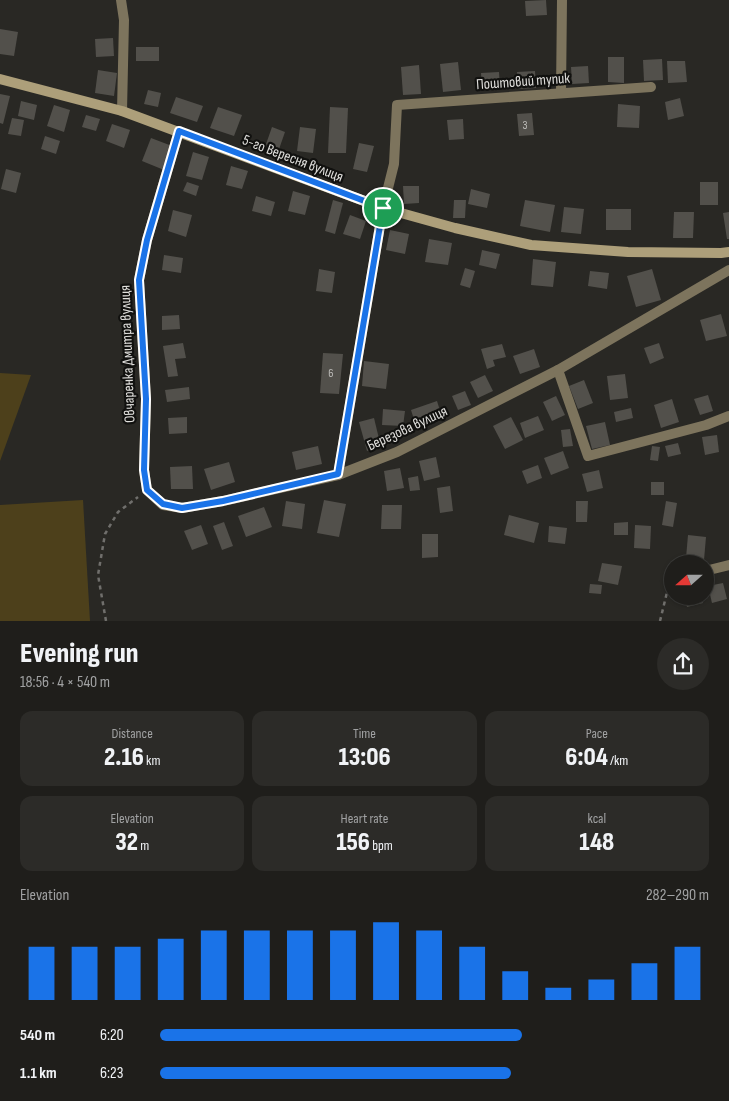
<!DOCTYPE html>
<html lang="en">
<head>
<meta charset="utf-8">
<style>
	:root { --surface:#1f1e1b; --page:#2c2b28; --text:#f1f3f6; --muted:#a1a2a3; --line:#3c3c3a; --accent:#1a73e8 }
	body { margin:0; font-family:"Sofia Sans Condensed",sans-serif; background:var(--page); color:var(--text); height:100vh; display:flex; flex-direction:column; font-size:19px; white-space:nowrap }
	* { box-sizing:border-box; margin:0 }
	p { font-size:16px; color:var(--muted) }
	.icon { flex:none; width:28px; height:28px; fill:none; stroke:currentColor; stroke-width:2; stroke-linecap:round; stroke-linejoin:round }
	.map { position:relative; height:621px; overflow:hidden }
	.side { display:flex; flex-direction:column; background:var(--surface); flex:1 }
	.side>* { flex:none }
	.needle { width:32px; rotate:249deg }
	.fabs { position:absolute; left:664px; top:555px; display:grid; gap:10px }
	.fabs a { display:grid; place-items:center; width:50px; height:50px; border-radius:50%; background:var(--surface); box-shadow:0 1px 4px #0004,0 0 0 1px var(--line); font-size:25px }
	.pin { position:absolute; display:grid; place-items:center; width:42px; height:42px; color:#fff; margin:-21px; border:2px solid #fff; border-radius:50%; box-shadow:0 1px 5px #0007 }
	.round { display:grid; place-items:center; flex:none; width:52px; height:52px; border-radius:26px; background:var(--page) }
	.headline { display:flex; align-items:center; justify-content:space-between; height:85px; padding:0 20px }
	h1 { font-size:28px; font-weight:800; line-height:38px }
	.metrics { display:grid; grid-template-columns:repeat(3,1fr); gap:8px; height:85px; padding:5px 20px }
	.metrics div { display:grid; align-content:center; border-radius:12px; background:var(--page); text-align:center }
	.metrics b { font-size:25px; font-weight:800 }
	.metrics small { font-size:14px; font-weight:400 }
	.metrics p { font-size:14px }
	.chart { height:140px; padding:10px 20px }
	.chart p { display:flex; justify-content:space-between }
	.chart svg { width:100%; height:90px; margin-top:5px; stroke:var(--accent); stroke-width:6 }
	ul { padding:0 20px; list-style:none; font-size:16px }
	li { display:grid; grid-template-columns:80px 60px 1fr; align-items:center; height:38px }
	li i { height:12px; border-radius:6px; background:var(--accent) }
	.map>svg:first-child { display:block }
	.green { fill:#4d401b }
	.building { fill:#52504b }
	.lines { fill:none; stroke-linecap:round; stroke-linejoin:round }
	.path { stroke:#706f6c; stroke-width:2.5; stroke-dasharray:4 4; stroke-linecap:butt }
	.street { stroke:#7d745d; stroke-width:10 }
	.secondary { stroke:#ad9f7a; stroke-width:10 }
	.route-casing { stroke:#fff; stroke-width:10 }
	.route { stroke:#1a73e8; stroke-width:6 }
	.labels { text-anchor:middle; stroke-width:4.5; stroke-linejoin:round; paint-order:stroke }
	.number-label { font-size:12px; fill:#bcbbb8 }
	.street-label { font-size:15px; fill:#e0dfdc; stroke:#11110f }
</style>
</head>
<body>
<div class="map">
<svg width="729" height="621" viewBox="0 0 729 621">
	<rect width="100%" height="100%" fill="#292824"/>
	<!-- green -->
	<g class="green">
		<path d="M0 373 31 375 0 461Z"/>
		<path d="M83 500 90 621H0V505Z"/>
	</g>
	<!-- building -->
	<g class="building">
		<path d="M546 0 547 15 526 16 525 1Z"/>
		<path d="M0 29 18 32 14 56 0 54Z"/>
		<path d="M113 38 114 56 96 57 95 39Z"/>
		<rect x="136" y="47" width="23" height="14"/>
		<path d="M608 57H624V83L608 82Z"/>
		<path d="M662 59 663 80 644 81 643 60Z"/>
		<path d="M667 61H685L687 82 668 83Z"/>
		<path d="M458 62 461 90 443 92 440 64Z"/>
		<path d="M419 65 421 94 403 95 401 67Z"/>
		<path d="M588 66 589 83 572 84 571 67Z"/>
		<path d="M98 70 117 73 114 96 95 93Z"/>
		<path d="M535 71 536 88 518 89 517 72Z"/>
		<path d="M499 72 500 88 482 89 481 73Z"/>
		<path d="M148 90 161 93 158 107 144 104Z"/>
		<path d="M0 94 10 96 3 124 0 123Z"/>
		<path d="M176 97 203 106 197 122 170 113Z"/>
		<path d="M680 98 684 116 668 120 665 102Z"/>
		<path d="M21 101 37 105 34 120 18 116Z"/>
		<path d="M618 104 640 106 639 128 617 127Z"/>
		<path d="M54 105 70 110 64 132 47 126Z"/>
		<path d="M218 107 242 115 234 136 210 128Z"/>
		<path d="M330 107 348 108 346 153H328Z"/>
		<path d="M532 113 534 135 519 136 517 114Z"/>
		<path d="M86 115 100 119 96 131 82 127Z"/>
		<path d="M12 118 24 120 21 136 8 134Z"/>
		<path d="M463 119 464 139 449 140 447 120Z"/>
		<path d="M112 124 130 130 124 148 106 141Z"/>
		<path d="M272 127 285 132 278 152 265 147Z"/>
		<path d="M300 127 316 129 313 153 297 151Z"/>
		<path d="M45 136 60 141 56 154 41 149Z"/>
		<path d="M151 138 172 146 164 170 142 161Z"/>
		<path d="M359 143 374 146 367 172 353 169Z"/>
		<path d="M193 152 209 157 202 180 186 176Z"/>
		<path d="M231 166 248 171 242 189 226 185Z"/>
		<path d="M6 169 21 173 16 193 1 189Z"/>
		<path d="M187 182 199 186 196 196 183 191Z"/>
		<rect x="700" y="182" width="18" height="23"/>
		<path d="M403 186H419V203L404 204Z"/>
		<path d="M471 189 490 194 487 208 468 204Z"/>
		<path d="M293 191 310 196 305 215 288 211Z"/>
		<path d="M256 196 275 202 271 216 252 211Z"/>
		<path d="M333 200 343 203 335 234 325 231Z"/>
		<path d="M454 200H466L465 218H453Z"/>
		<path d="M525 200 555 205 550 232 520 226Z"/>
		<path d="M564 207 584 209 581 234 561 232Z"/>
		<rect x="606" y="209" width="25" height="21"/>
		<path d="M173 210 192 215 186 237 168 231Z"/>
		<path d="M674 212H694L693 238H673Z"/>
		<path d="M729 212V239H727L723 213Z"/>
		<path d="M350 215 366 221 360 239 343 234Z"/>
		<path d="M390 230 409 234 405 254 386 250Z"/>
		<path d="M429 239 452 243 448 265 425 262Z"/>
		<path d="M482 250 500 254 496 269 479 265Z"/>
		<path d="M164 255 183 258 181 273 162 270Z"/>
		<path d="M533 259 556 262 553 287 531 285Z"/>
		<path d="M465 268 475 271 470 288 460 285Z"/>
		<path d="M319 269 335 272 332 293 316 291Z"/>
		<path d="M652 269 661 300 636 307 627 276Z"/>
		<path d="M590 271 609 273 607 289 588 286Z"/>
		<path d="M721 314 727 336 706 341 700 320Z"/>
		<path d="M179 315 180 329 162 330V316Z"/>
		<path d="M183 343 186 358 175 359 178 376 168 377 163 346Z"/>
		<path d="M659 343 664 358 650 364 644 348Z"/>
		<path d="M502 344 506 357 493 360 495 366 487 369 481 349Z"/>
		<path d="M534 349 540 367 520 374 513 356Z"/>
		<path d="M323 353 343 354 339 394 320 393Z"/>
		<path d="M364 361 389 364 386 389 362 386Z"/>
		<path d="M625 374 628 398 610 400 607 376Z"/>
		<path d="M485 375 493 391 478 398 470 382Z"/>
		<path d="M584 380 593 403 578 409 569 386Z"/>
		<path d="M189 387 190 399 167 402 165 390Z"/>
		<path d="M465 391 471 405 458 410 452 396Z"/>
		<path d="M708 395 713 411 700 415 694 399Z"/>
		<path d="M556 396 565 415 552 421 543 402Z"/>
		<path d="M672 399 679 422 661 428 654 405Z"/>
		<path d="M437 401 442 417 416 426 411 410Z"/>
		<path d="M631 408 633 418 616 422 614 412Z"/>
		<path d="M383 409 405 411 403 426 382 425Z"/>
		<path d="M538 416 544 430 525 438 520 423Z"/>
		<path d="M187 417V433L169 434 168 418Z"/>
		<path d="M511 417 523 440 505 449 493 426Z"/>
		<path d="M374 418 381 447 367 451 359 422Z"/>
		<path d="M605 422 610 445 592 449 586 426Z"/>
		<path d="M570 429 573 446 563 447 561 430Z"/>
		<path d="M717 435 719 452 705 455 702 437Z"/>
		<path d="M678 443 681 454 668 457 665 446Z"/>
		<path d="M318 446 322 464 296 470 292 452Z"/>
		<path d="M652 446 660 447 658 461 650 460Z"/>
		<path d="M563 451 569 468 551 475 544 458Z"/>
		<path d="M436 457 440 477 424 481 419 461Z"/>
		<path d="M229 462 235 482 211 490 204 469Z"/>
		<path d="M538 465 542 478 527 484 522 471Z"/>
		<path d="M192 466 193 489H171L170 467Z"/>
		<path d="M400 468 404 488 387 491 384 471Z"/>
		<path d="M599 470 603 488 587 492 582 474Z"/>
		<path d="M418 476 420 490 410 491 408 478Z"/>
		<rect x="651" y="482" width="13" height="13"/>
		<path d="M450 486 453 511 440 513 437 488Z"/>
		<path d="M324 500 346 504 339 537 317 533Z"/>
		<path d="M286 501 305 504 302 529 282 526Z"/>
		<path d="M576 501H588L587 522H576Z"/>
		<path d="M666 501 677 503 673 527 662 525Z"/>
		<path d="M382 505H402L401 529H381Z"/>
		<path d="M264 507 272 527 246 537 238 516Z"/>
		<path d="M509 515 539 523 534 543 504 535Z"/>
		<path d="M224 522 233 546 222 550 213 526Z"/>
		<path d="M628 522V535H614V523Z"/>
		<path d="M201 525 208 544 192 550 184 531Z"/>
		<path d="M635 525 651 526 650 549 634 548Z"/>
		<path d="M549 526 567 528 565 544 548 542Z"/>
		<path d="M422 534H438V557L422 558Z"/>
		<path d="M688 535 706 537 704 560 686 558Z"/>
		<path d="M602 563 622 566 618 585 598 581Z"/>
		<path d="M723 583 727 599 712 603 708 586Z"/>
		<path d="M590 584 602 585 601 594 589 593Z"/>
		<path d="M684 596H701L703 603 687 607Z"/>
	</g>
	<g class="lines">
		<!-- path -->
		<g class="path">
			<path d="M106 621 98 575 105 534 118 512 138 497"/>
			<path d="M660 621 670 580 672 579"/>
		</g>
		<!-- street -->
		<g class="street">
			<path d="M121 0 124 20 122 111"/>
			<path d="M561 93 562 0"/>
			<path d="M179 131 147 240 139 280 146 399 144 470 147 490 163 505 182 508 223 501 338 475 397 452 558 370 729 270"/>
			<path d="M558 370 588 456 706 425 729 416"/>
			<path d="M338 475 383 208 394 164 397 105 651 87"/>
			<path d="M705 571 729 565"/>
		</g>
		<!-- secondary -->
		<path class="secondary" d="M0 79 122 111 383 208 455 228 531 245 628 252 721 253 729 252"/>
	</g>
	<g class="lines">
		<!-- route casing -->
		<g class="route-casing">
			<path id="route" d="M179 131 383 208 338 474 223 501 182 508 163 504 147 490 144 470 146 399 139 280 147 240Z"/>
		</g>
		<!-- route -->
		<use href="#route" class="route"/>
	</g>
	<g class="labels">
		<!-- number labels -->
		<g class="number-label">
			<text x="525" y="129">3</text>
			<text x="331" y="377">6</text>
		</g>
		<!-- street labels -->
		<g class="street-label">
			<text transform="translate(523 81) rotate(-4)" y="5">Поштовий тупик</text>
			<text transform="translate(293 158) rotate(21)" y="5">5-го Вересня вулиця</text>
			<text transform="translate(127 354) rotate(-92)" y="5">Овчаренка Дмитра вулиця</text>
			<text transform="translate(407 428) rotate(-25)" y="5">Березова вулиця</text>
		</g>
	</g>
</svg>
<div class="fabs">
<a><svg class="needle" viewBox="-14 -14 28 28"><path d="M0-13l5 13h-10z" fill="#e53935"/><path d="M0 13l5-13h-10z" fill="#a1a2a3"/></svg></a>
</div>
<div class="pin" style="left:383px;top:208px;background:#1e9e55"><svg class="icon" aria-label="arrive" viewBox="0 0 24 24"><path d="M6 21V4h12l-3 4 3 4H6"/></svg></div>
</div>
<section class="side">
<div class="headline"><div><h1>Evening run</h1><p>18:56 · 4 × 540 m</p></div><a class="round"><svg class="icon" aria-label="share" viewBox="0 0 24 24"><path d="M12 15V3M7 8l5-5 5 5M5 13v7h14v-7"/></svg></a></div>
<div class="metrics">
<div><p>Distance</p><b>2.16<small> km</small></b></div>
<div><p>Time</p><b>13:06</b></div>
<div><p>Pace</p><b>6:04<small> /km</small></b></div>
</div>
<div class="metrics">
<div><p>Elevation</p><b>32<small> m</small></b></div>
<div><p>Heart rate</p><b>156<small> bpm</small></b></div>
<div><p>kcal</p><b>148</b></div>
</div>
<div class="chart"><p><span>Elevation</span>282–290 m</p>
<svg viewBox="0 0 160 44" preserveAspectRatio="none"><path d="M5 44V18M15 44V18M25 44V18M35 44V14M45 44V10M55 44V10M65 44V10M75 44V10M85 44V6M95 44V10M105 44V18M115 44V30M125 44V38M135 44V34M145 44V26M155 44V18"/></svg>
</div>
<ul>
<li><b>540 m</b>6:20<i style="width:66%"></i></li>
<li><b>1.1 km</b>6:23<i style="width:64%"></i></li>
</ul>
</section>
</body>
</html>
